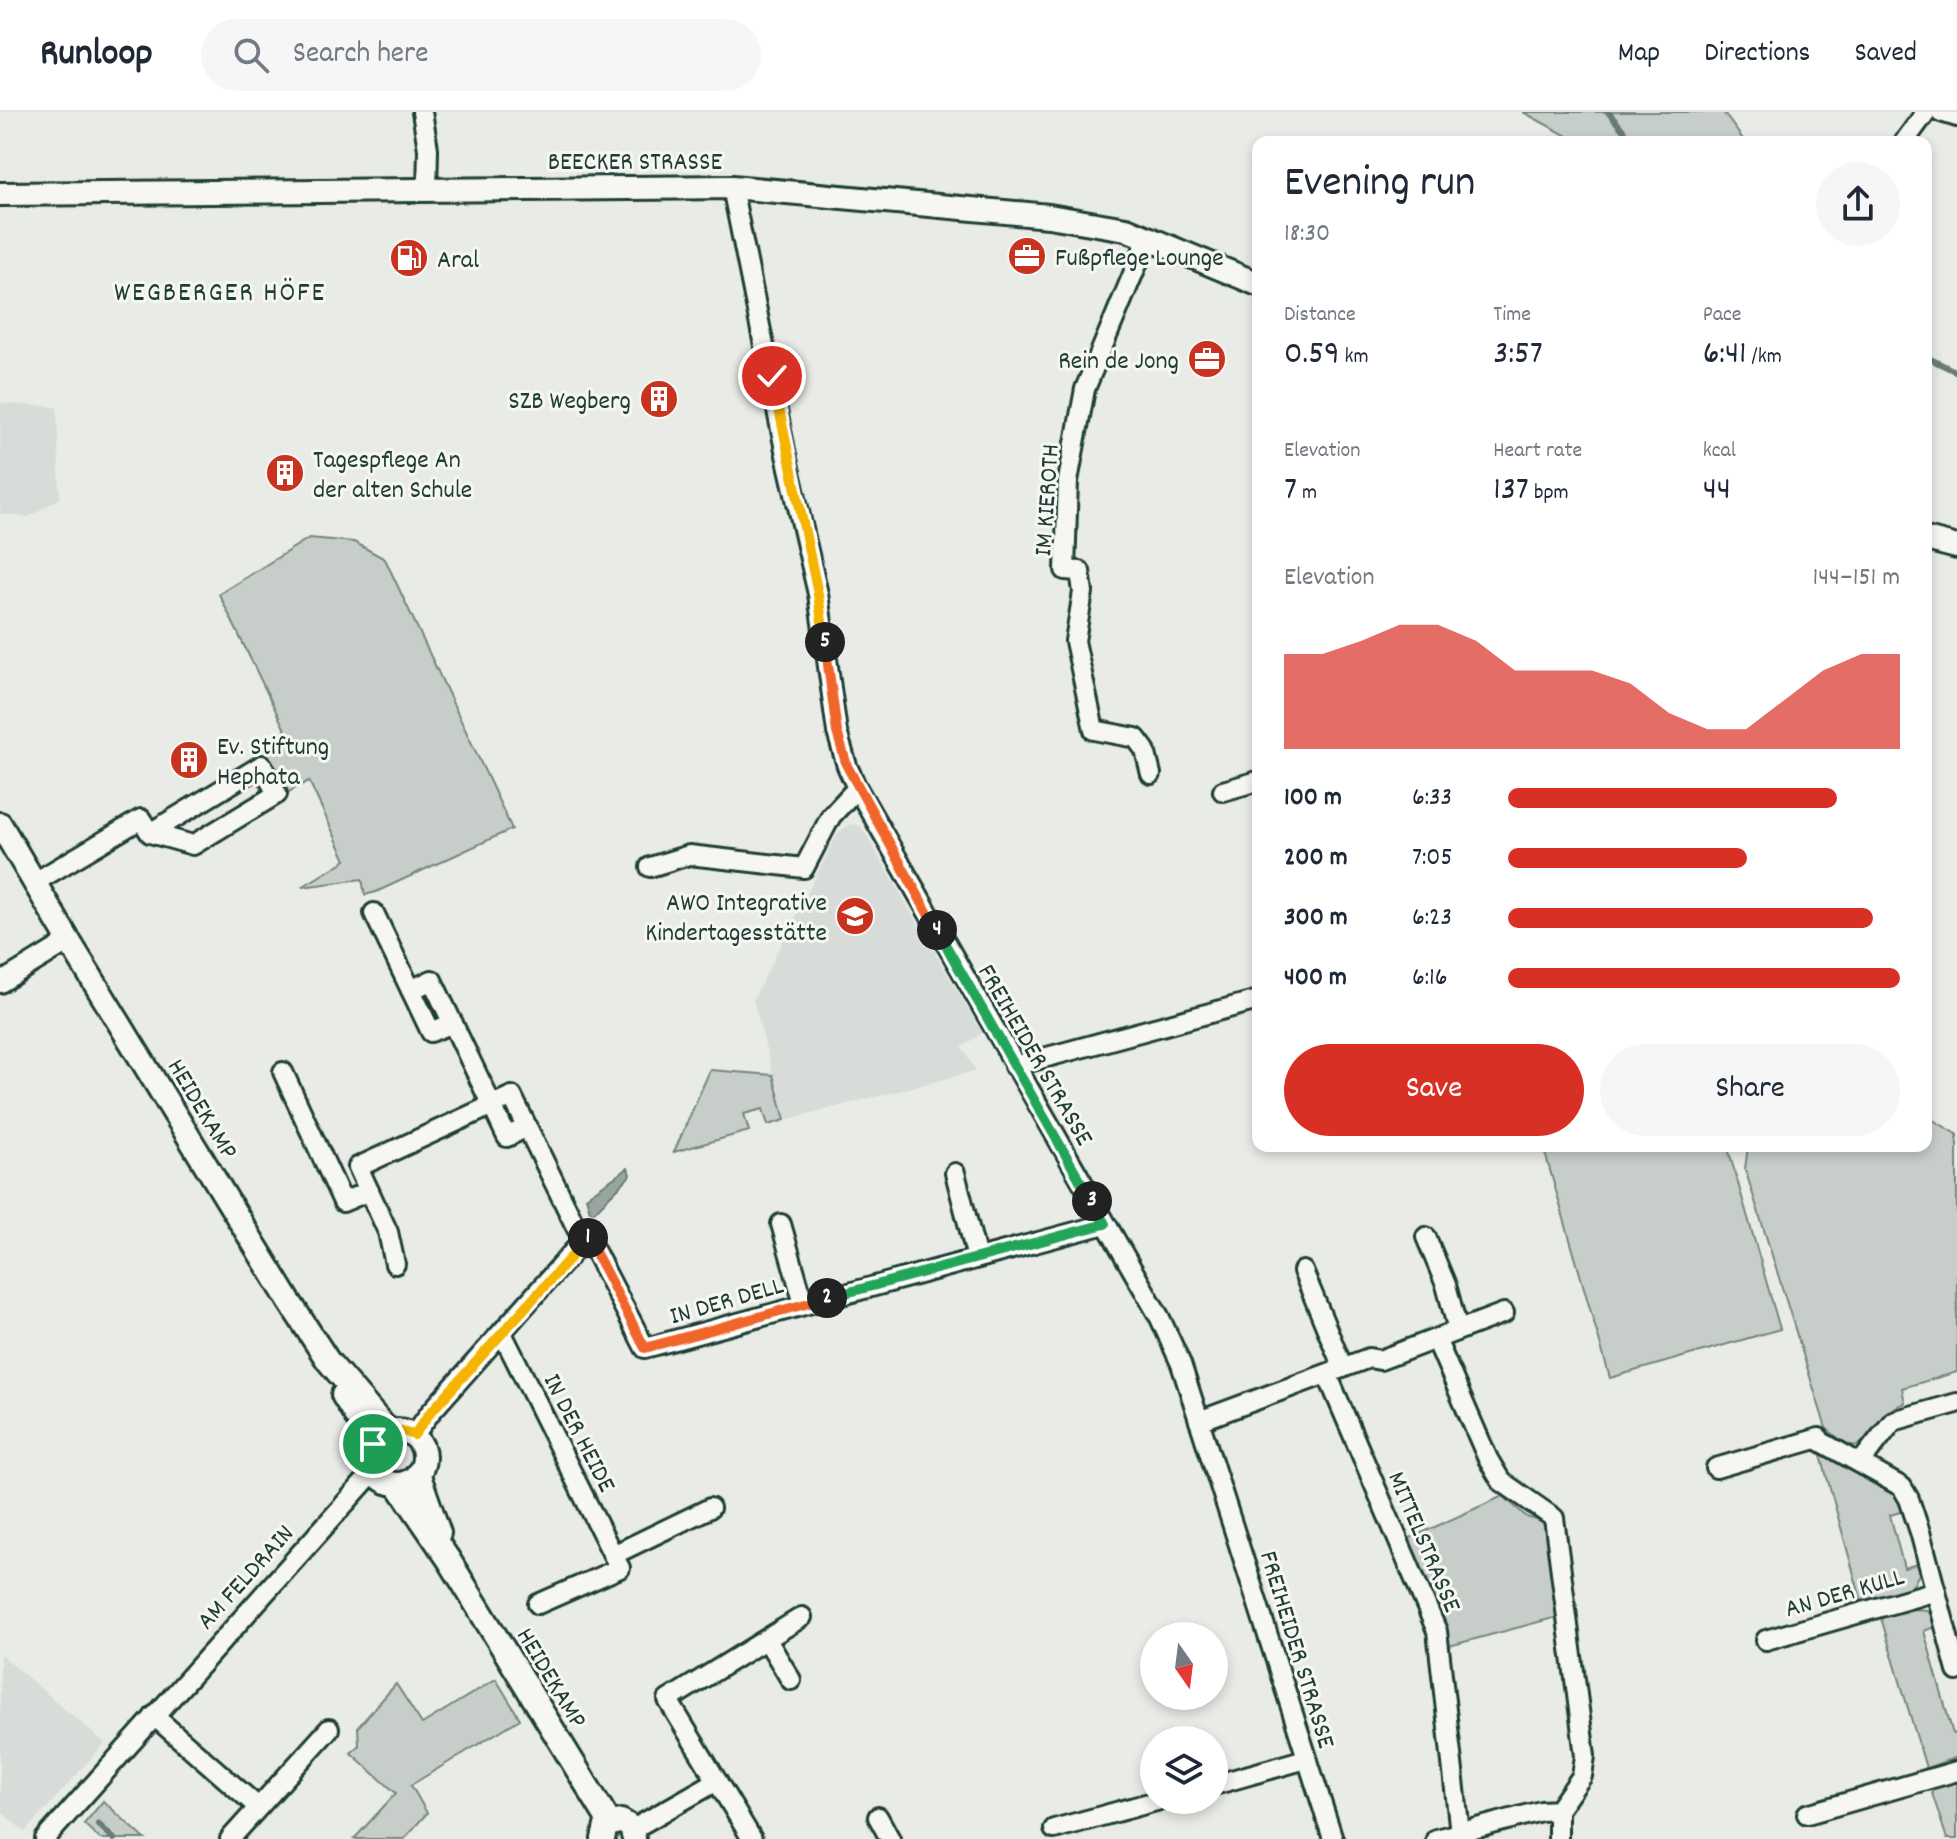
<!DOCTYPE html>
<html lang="en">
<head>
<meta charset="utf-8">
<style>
	:root { --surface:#fff; --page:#f6f6f7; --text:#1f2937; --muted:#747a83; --line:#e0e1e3; --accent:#d93025 }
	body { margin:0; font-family:Dekko,sans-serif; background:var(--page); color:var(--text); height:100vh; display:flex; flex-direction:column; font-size:30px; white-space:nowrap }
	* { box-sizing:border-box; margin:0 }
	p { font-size:26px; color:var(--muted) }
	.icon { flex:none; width:44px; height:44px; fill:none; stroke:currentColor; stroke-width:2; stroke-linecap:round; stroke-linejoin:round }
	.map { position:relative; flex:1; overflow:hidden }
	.drawer { position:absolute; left:1252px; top:24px; width:680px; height:1016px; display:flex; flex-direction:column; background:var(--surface); border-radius:16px; box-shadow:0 4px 12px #0003 }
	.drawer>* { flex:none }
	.needle { width:52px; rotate:166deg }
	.tools { position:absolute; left:1140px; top:1510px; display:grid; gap:16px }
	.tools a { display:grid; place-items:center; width:88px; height:88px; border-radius:50%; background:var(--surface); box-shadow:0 4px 12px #0003; font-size:40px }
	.pin { position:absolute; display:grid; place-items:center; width:68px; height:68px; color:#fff; margin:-34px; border:4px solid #fff; border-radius:50%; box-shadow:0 2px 8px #0007 }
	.km { position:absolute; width:40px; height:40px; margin:-20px; border-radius:50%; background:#222; color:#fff; font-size:22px; line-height:40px; text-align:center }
	.round { display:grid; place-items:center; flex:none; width:84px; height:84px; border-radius:42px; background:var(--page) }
	.headline { display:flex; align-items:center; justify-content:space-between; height:136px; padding:0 32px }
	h1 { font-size:44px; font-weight:600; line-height:60px }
	.stats { display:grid; grid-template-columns:repeat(3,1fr); gap:12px; height:136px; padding:8px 32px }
	.stats div { display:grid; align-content:center }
	.stats b { font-size:34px; font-weight:600 }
	.stats small { font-size:22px; font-weight:400 }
	.stats p { font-size:22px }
	.chart { height:224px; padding:16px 32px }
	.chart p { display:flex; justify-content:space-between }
	.chart svg { width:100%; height:144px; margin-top:8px; fill:var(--accent); opacity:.7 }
	.primary-button { display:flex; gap:16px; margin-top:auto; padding:16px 32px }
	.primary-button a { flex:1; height:92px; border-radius:48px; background:var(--accent); color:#fff; font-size:32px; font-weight:600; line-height:92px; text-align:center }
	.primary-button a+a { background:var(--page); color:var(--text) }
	ul { padding:0 32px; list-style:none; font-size:26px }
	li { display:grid; grid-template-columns:128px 96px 1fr; align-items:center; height:60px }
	li i { height:20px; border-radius:10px; background:var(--accent) }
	header { display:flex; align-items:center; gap:48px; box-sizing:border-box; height:112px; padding:0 40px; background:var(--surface); border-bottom:2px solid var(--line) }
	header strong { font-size:38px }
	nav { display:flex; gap:44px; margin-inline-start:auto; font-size:28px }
	.search { width:560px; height:72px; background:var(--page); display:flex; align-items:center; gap:20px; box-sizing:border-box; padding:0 28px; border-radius:44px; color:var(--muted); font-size:30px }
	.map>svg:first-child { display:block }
	.built { fill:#d8dcd8 }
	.green { fill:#c7cec9; stroke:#73867e; stroke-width:2 }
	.water { fill:#99a6a0; stroke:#687c75; stroke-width:2 }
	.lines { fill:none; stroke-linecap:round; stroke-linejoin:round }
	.stream { stroke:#687c75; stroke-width:6 }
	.minor-casing { stroke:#1f3d34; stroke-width:24 }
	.tertiary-casing { stroke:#1f3d34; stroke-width:28 }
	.minor { stroke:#f6f6f2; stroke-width:18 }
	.tertiary { stroke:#f6f6f2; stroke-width:22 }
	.split-1-casing { stroke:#fff; stroke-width:16 }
	.split-2-casing { stroke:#fff; stroke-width:16 }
	.split-3-casing { stroke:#fff; stroke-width:16 }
	.split-4-casing { stroke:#fff; stroke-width:16 }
	.split-5-casing { stroke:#fff; stroke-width:16 }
	.split-6-casing { stroke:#fff; stroke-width:16 }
	.split-1 { stroke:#f5b400; stroke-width:10 }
	.split-2 { stroke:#f0652b; stroke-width:10 }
	.split-3 { stroke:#22a559; stroke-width:10 }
	.split-4 { stroke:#22a559; stroke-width:10 }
	.split-5 { stroke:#f0652b; stroke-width:10 }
	.split-6 { stroke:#f5b400; stroke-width:10 }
	.labels { text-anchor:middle; stroke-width:6; stroke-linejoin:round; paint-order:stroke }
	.street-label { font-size:26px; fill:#1f3d34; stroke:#f6f6f2 }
	.poi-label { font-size:26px; fill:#1f3d34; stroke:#f6f6f2; text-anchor:start }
	.neighbourhood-label { font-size:28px; letter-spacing:2px; fill:#1f3d34; stroke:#f6f6f2 }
</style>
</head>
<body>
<header>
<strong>Runloop</strong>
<div class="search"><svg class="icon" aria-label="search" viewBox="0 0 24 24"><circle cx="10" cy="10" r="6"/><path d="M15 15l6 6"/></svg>Search here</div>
<nav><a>Map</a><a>Directions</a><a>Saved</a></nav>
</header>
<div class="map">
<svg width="1957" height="1727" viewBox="0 0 1957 1727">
	<rect width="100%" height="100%" fill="#e9ebe7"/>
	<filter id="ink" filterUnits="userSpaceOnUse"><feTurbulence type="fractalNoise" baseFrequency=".0125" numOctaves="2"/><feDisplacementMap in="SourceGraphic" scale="16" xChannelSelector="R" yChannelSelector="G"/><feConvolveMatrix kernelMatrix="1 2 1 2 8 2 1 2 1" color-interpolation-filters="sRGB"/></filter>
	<g filter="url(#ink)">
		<!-- built -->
		<g class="built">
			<path d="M0 291 57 295 60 386 29 405 0 402Z"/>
			<path d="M851 712 861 714 982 921 962 935 976 959 785 1008 753 888 838 721Z"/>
			<path d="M0 1542 105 1631 25 1720 0 1699Z"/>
		</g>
		<!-- green -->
		<g class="green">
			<path d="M1523 0H1723L1745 30H1578Z"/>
			<path d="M309 426 354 430 385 447 512 717 376 780 365 783 362 767 302 775 346 748 309 669 287 681 266 641 289 626 219 482Z"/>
			<path d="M710 958 773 963 785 1008 768 1013 763 997 744 1002 749 1019 674 1040Z"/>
			<path d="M1926 1004 1957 1022V1260L1902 1276 1905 1291C1895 1295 1886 1299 1879 1309 1871 1320 1865 1339 1847 1332 1840 1329 1832 1321 1826 1316L1745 1057 1748 1034H1926Z"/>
			<path d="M1543 1034H1731L1729 1040 1780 1217 1610 1266Z"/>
			<path d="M1820 1340 1894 1380 1901 1386 1904 1399 1890 1403 1904 1456 1921 1451 1920 1460 1911 1477 1862 1491Z"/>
			<path d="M1503 1384 1527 1405 1546 1411 1561 1504 1449 1534 1406 1428Z"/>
			<path d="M1912 1497 1927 1498 1939 1513 1924 1519 1953 1622 1957 1621V1645L1926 1656 1881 1506Z"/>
			<path d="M496 1567 520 1607 411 1673 427 1701 404 1727H354L396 1681 351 1641 359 1633 358 1615 396 1572 422 1612Z"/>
			<path d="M1957 1666V1727H1947L1930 1675Z"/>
			<path d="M103 1689 145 1727H100L84 1712Z"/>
		</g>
		<!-- water -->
		<path class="water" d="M628 1056 630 1063 626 1068 594 1100 590 1099 586 1085Z"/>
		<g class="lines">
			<!-- stream -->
			<g class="stream">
				<path d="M1608 0 1633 30"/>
				<path d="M1926 245 1957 260"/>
				<path d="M98 1712 114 1727"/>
			</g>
			<!-- minor casing -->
			<g class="minor-casing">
				<g id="minor">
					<path d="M422 0 428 37 427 78"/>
					<path d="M1941 0 1957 5"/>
					<path d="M1904 30 1926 0"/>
					<path d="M732 75 786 343 818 482 837 620 847 654 857 676 1160 1206 1181 1252 1333 1727"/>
					<path d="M1148 126 1085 277 1068 369 1065 458 1080 459 1083 480 1075 529 1094 618 1136 626 1145 638 1151 662"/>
					<path d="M1223 679 1258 669"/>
					<path d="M650 755 689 743 804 756 831 704 857 676"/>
					<path d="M35 770 141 707 150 721 193 733 277 682 262 653 150 721"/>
					<path d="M374 801 431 920 453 911"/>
					<path d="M0 871 69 829"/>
					<path d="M411 878 432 868 507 1025 527 1015"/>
					<path d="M1014 954 1258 888"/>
					<path d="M283 960 343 1090 369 1079"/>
					<path d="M955 1061 977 1146"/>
					<path d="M781 1112 804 1192"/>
					<path d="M1426 1125 1446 1173 1458 1218"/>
					<path d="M395 1152 388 1120 358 1055 512 984 577 1117 587 1124 645 1236 1105 1112"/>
					<path d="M1303 1159 1343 1256"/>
					<path d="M502 1221 613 1443"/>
					<path d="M1436 1227 1488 1347 1501 1369 1554 1406 1585 1644 1582 1664 1558 1698 1541 1699 1436 1727"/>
					<path d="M1327 1262 1437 1519 1460 1721"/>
					<path d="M1199 1309 1369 1246 1380 1248 1504 1201"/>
					<path d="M414 1323 430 1301 587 1124"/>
					<path d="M1861 1350 1893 1309 1957 1291"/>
					<path d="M1716 1356 1819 1326 1820 1329 1902 1375 1909 1387 1920 1420 1957 1559"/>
					<path d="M538 1492 620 1456 613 1443 710 1396"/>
					<path d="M767 1528 791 1568"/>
					<path d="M1766 1528 1936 1479"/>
					<path d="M154 1604 258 1695"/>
					<path d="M1214 1673 1306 1647"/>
					<path d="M1558 1698V1727"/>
					<path d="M1807 1702 1957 1659"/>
					<path d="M878 1705 890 1727"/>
					<path d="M633 1717 717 1669"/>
					<path d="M1054 1717 1160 1688"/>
					<path d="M45 1727 374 1359"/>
					<path d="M230 1727 329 1617"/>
					<path d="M752 1727 668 1588 802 1505"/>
				</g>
			</g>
			<!-- tertiary casing -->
			<g class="tertiary-casing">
				<g id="tertiary">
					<path d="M0 82 732 75 1049 104 1126 117 1258 172"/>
					<path d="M1926 427 1957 435"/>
					<path d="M0 712 69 829 289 1189 328 1249 389 1320"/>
					<path d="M343 1283 373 1332"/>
					<circle cx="397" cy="1345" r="27"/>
					<path d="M418 1361 439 1421"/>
					<path d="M397 1372 449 1448 610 1711"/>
					<path d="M603 1727 606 1714 621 1709 631 1715 634 1727"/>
				</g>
			</g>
			<!-- minor -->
			<use href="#minor" class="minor"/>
			<!-- tertiary -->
			<use href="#tertiary" class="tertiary"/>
		</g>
	</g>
	<g class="lines" filter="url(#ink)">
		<!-- split-1 casing -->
		<g class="split-1-casing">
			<path id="split-1" d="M373 1332C384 1318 398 1315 414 1323L430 1301 588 1126"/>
		</g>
		<!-- split-2 casing -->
		<g class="split-2-casing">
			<path id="split-2" d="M588 1126 645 1236 827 1186"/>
		</g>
		<!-- split-3 casing -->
		<g class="split-3-casing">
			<path id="split-3" d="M827 1186 1105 1112 1092 1089"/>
		</g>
		<!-- split-4 casing -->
		<g class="split-4-casing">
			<path id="split-4" d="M937 818 1092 1089"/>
		</g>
		<!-- split-5 casing -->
		<g class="split-5-casing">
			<path id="split-5" d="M825 530 837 620 847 654 937 818"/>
		</g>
		<!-- split-6 casing -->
		<g class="split-6-casing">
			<path id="split-6" d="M772 264 818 482 825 530"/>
		</g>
		<!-- split-1 -->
		<use href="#split-1" class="split-1"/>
		<!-- split-2 -->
		<use href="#split-2" class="split-2"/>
		<!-- split-3 -->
		<use href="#split-3" class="split-3"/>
		<!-- split-4 -->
		<use href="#split-4" class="split-4"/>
		<!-- split-5 -->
		<use href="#split-5" class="split-5"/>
		<!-- split-6 -->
		<use href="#split-6" class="split-6"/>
	</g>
	<!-- icons -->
	<defs>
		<g id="office-disc" transform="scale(2)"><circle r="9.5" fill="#c8321e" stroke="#f6f6f2"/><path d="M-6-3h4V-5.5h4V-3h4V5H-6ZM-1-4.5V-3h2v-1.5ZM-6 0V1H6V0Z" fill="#fff"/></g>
		<g id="fuel-disc" transform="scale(2)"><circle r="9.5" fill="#c8321e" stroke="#f6f6f2"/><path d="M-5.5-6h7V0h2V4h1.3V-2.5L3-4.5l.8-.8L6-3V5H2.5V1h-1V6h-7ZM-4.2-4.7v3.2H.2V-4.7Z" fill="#fff"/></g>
		<g id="building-disc" transform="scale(2)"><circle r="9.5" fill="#c8321e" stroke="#f6f6f2"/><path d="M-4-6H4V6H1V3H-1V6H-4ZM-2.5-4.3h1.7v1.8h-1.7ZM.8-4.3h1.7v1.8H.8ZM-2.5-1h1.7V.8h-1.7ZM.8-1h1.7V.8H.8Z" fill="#fff"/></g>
		<g id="school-disc" transform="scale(2)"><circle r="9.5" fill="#c8321e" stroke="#f6f6f2"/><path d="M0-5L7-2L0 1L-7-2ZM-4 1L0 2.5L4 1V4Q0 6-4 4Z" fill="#fff"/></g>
	</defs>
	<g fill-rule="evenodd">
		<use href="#office-disc" x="1027" y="144"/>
		<use href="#fuel-disc" x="409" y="146"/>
		<use href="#office-disc" x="1207" y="247"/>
		<use href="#building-disc" x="659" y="287"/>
		<use href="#building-disc" x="285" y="361"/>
		<use href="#building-disc" x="189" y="648"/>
		<use href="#school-disc" x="855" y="804"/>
	</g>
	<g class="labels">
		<!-- street labels -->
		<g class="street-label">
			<text x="635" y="57">BEECKER STRASSE</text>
			<text transform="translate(1045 388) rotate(-86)" y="9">IM KIEROTH</text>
			<text transform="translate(1037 942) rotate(60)" y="9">FREIHEIDER STRASSE</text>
			<text transform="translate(204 996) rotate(59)" y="9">HEIDEKAMP</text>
			<text transform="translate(726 1187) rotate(-16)" y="9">IN DER DELL</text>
			<text transform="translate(581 1320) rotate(63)" y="9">IN DER HEIDE</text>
			<text transform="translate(1426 1429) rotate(67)" y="9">MITTELSTRASSE</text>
			<text transform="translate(244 1464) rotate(-48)" y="9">AM FELDRAIN</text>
			<text transform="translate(1844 1479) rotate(-16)" y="9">AN DER KULL</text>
			<text transform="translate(1299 1537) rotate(73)" y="9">FREIHEIDER STRASSE</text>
			<text transform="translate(553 1565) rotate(59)" y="9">HEIDEKAMP</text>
		</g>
		<!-- poi labels -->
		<g class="poi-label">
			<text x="1055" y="153">Fußpflege Lounge</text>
			<text x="437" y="155">Aral</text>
			<text x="1179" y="256" text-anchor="end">Rein de Jong</text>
			<text x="631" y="296" text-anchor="end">SZB Wegberg</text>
			<text x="313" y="355">Tagespflege An<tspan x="313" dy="30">der alten Schule</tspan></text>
			<text x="217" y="642">Ev. Stiftung<tspan x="217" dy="30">Hephata</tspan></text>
			<text x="827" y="798" text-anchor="end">AWO Integrative<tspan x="827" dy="30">Kindertagesstätte</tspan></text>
		</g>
		<!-- neighbourhood labels -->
		<g class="neighbourhood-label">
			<text x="220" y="188">WEGBERGER HÖFE</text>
		</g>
	</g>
</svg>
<div class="tools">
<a><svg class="needle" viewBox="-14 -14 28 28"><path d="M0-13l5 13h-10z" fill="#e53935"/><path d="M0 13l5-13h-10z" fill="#747a83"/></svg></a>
<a><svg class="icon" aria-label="layers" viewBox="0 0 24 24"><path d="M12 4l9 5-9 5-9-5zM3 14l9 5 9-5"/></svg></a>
</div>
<div class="pin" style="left:373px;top:1332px;background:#1e9e55"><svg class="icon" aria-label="arrive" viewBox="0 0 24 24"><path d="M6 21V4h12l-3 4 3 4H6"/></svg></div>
<div class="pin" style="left:772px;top:264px;background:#d93025"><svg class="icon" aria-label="check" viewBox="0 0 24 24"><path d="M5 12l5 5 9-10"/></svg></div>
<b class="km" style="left:588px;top:1126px">1</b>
<b class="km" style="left:827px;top:1186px">2</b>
<b class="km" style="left:1092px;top:1089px">3</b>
<b class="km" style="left:937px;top:818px">4</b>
<b class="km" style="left:825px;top:530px">5</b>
<section class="drawer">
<div class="headline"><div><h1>Evening run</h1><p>18:30</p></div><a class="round"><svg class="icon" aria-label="share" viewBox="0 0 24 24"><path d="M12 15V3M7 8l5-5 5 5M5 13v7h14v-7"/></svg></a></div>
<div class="stats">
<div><p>Distance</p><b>0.59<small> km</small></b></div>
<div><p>Time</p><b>3:57</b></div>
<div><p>Pace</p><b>6:41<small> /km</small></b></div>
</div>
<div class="stats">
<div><p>Elevation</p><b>7<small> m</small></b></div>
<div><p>Heart rate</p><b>137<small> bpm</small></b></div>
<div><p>kcal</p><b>44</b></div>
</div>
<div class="chart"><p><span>Elevation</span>144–151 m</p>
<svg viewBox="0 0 160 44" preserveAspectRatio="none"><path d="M0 44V15L10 15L20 11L30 6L40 6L50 11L60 20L70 20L80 20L90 24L100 33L110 38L120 38L130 29L140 20L150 15L160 15V44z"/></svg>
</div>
<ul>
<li><b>100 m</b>6:33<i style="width:84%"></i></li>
<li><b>200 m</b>7:05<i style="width:61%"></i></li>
<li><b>300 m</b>6:23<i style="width:93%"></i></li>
<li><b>400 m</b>6:16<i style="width:100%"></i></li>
</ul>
<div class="primary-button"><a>Save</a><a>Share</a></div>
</section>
</div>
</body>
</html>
